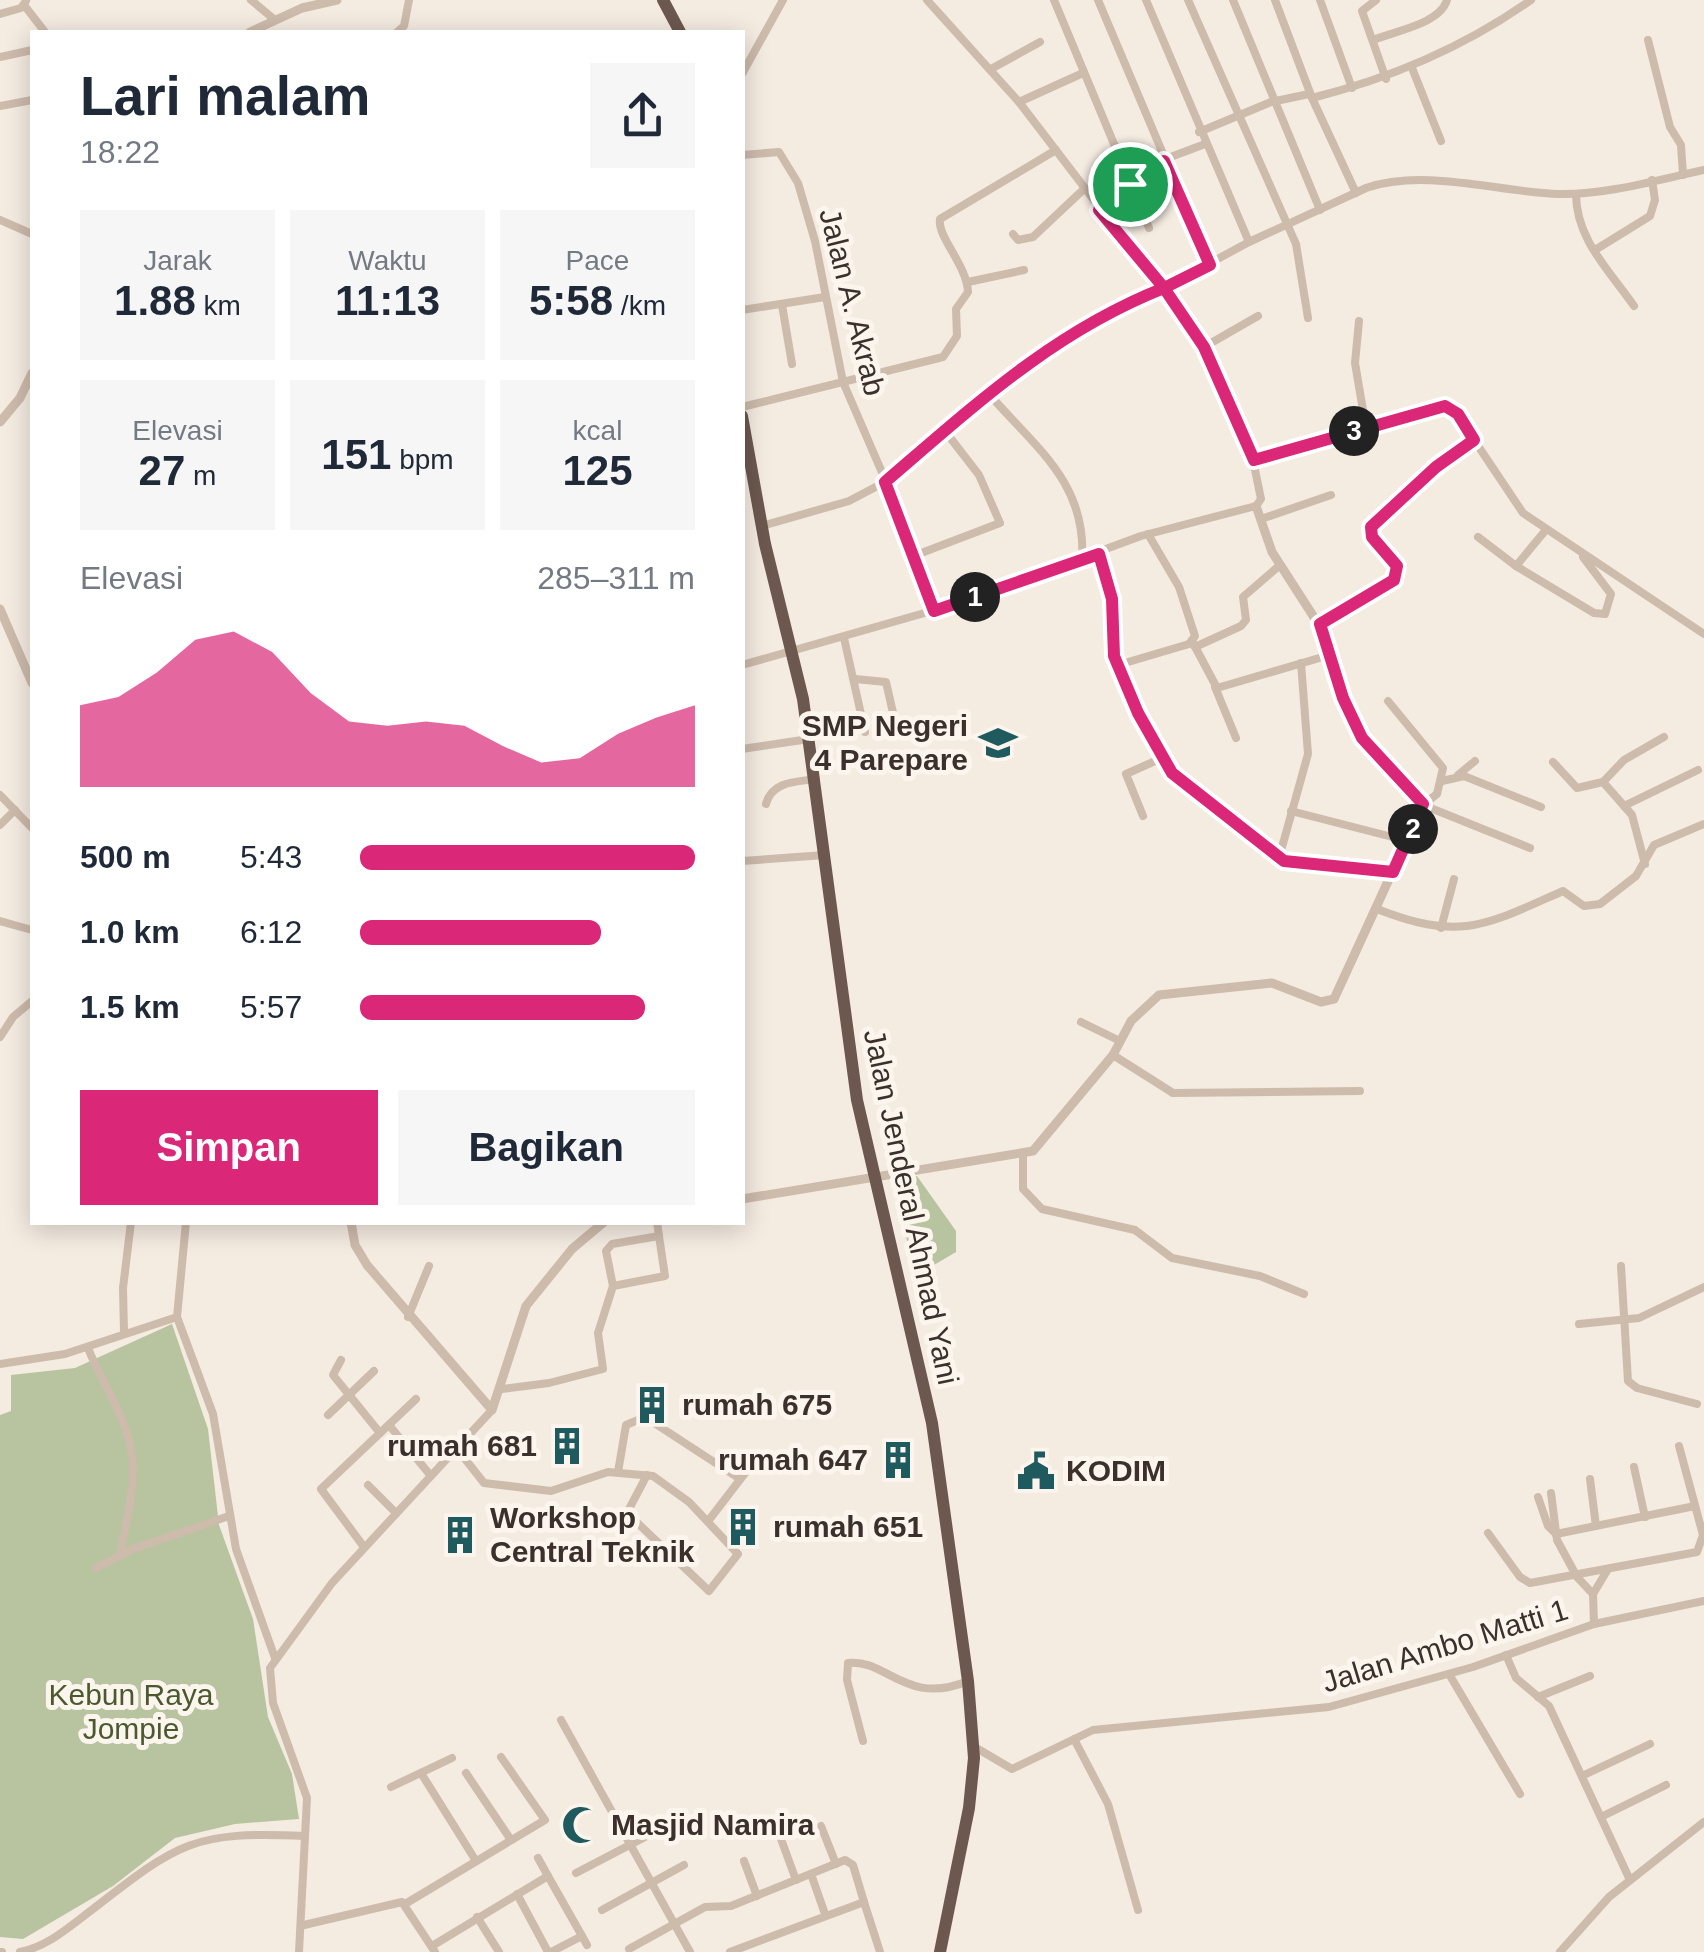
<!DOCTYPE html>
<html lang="id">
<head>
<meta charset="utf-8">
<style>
	:root { --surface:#fff; --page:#f6f6f7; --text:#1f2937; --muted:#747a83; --accent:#db2777 }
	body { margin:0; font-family:Arial,sans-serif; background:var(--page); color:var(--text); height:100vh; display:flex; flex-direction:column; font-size:38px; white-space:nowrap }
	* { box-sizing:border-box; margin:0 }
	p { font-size:32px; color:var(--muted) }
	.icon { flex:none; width:55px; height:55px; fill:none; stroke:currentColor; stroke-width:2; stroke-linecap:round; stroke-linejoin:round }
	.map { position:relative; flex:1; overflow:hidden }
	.sheet { position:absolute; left:30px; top:30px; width:715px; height:1195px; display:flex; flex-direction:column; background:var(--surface); border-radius:0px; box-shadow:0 5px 25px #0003 }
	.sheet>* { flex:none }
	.pin { position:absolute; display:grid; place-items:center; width:85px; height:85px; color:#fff; margin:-42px; border:5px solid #fff; border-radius:50%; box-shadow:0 2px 10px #0007 }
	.km { position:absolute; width:50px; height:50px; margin:-25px; border-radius:50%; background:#222; color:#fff; font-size:28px; line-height:50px; text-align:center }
	.round { display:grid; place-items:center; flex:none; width:105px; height:105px; border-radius:0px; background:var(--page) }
	.overview { display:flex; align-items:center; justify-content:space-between; height:170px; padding:0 50px }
	h1 { font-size:55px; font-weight:800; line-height:75px }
	.figures { display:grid; grid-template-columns:repeat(3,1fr); gap:15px; height:170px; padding:10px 50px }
	.figures div { display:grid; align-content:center; border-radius:0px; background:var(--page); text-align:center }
	.figures b { font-size:42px; font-weight:800 }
	.figures small { font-size:28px; font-weight:400 }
	.figures p { font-size:28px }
	.chart { height:280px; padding:20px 50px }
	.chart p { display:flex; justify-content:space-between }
	.chart svg { width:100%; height:180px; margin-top:10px; fill:var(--accent); opacity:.7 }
	.action { display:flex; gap:20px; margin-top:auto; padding:20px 50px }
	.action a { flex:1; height:115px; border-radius:0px; background:var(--accent); color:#fff; font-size:40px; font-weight:800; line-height:115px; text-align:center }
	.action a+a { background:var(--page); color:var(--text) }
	ul { padding:0 50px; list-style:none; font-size:32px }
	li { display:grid; grid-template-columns:160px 120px 1fr; align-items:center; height:75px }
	li i { height:25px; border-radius:12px; background:var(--accent) }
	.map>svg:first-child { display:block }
	.green { fill:#b8c4a0 }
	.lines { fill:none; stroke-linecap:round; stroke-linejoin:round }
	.minor { stroke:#cdbbac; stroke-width:8 }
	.tertiary { stroke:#cdbbac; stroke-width:9 }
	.trunk { stroke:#6c584f; stroke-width:12 }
	.route-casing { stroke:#fff; stroke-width:20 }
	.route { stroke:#db2777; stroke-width:12 }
	.labels { text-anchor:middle; stroke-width:10; stroke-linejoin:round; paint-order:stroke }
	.street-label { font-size:30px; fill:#3b302b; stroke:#fbf5ee }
	.poi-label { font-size:30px; font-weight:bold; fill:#3b302b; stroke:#fbf5ee; text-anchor:start }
	.park-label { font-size:30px; fill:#4a5a2e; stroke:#fbf5ee }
</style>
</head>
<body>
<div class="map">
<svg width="1704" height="1952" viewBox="0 0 1704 1952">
	<rect width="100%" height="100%" fill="#f4ebe1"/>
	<!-- green -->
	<g class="green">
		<path d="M917 1176 956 1231V1252L934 1265 911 1256 891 1178Z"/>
		<path d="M172 1324 208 1429 219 1525 253 1619 268 1717 292 1774 299 1819 235 1824 175 1838 113 1886 23 1939 0 1937V1415L11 1411V1375L75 1368Z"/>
	</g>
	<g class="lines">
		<!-- minor -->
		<g class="minor">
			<path d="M251 0 275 20"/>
			<path d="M1054 0 1149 228"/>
			<path d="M1098 0 1210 265"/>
			<path d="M1146 0 1249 242"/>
			<path d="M1188 0 1296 244 1308 318"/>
			<path d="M1233 0 1320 210"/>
			<path d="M1275 0 1312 98C1392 78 1463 48 1531 0"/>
			<path d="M1320 0 1352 88"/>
			<path d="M1376 0 1362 11 1386 79"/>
			<path d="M24 5 45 32"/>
			<path d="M0 14 21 8 26 1"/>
			<path d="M397 32 404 26 409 0"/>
			<path d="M1373 40C1395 31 1440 24 1447 0"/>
			<path d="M1648 40 1670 127 1681 145 1683 175"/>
			<path d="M0 57 32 50"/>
			<path d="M1412 68 1441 141"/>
			<path d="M991 69 1040 42"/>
			<path d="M742 74 783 0"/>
			<path d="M1312 98 1356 193"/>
			<path d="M1019 102 1083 73"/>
			<path d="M0 106 32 100"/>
			<path d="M1199 132 1271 102 1309 94"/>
			<path d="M742 155 779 152 798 183 815 241 843 382 909 535 934 611"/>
			<path d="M1576 194C1576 239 1609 270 1634 306"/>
			<path d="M1099 210 1168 158 1205 144"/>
			<path d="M0 220 32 234"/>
			<path d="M1013 234 1018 240 1033 237 1084 189"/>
			<path d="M1595 250 1650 216 1655 200 1652 180"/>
			<path d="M968 282 1024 270"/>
			<path d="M782 305 792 364"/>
			<path d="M742 310 825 297"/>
			<path d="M1359 321 1355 363 1366 428"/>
			<path d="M1204 347 1258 316"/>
			<path d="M989 394C1036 448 1087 483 1082 560"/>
			<path d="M742 407 943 357 957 336 956 309 968 292C967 265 937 237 940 219L1056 150"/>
			<path d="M1253 460 1426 409 1452 407 1523 513 1704 634"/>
			<path d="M1261 519 1331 495"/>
			<path d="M762 526 849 501 885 482 989 394 1100 314 1164 288 1249 242 1366 188C1425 168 1498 192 1559 194 1606 195 1657 180 1704 170"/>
			<path d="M1478 537 1516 566 1545 531"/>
			<path d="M916 555 1000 523 979 475 945 431"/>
			<path d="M1099 555 1111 592 1114 656 1138 713 1173 773 1284 861 1393 871"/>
			<path d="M1516 566 1594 613 1605 614 1611 594 1583 557"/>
			<path d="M1320 624 1394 580 1397 566 1372 537 1371 527 1436 467 1473 441"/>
			<path d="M844 638 865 732"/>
			<path d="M1192 641 1217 688 1333 654"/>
			<path d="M1195 647 1241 626 1246 620 1243 597 1280 565"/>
			<path d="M742 665 956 604 1141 536 1256 506 1261 499 1253 460 1232 401 1192 328 1019 102 927 0"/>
			<path d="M1118 665 1189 644 1195 636 1179 587 1148 534"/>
			<path d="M855 679 886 682 896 726"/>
			<path d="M1215 687 1236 738"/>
			<path d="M1388 701 1443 768 1437 794 1423 805 1530 848"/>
			<path d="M742 749 809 739"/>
			<path d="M1553 762 1577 788 1603 782"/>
			<path d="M1458 775 1475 761"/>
			<path d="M1442 781 1464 776 1541 807"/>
			<path d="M0 795 32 828"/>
			<path d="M766 804C772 781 796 782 816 779"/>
			<path d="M1624 806 1698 770"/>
			<path d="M1291 811 1408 841"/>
			<path d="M1143 816 1126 774 1162 758"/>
			<path d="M0 825 15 810"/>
			<path d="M1279 858 1308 754 1301 663"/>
			<path d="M742 861 825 855"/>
			<path d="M1645 864 1632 815 1603 782 1624 760 1664 737"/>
			<path d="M1377 909C1461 942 1486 925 1563 891L1584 906 1600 904 1636 876 1654 845 1704 824"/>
			<path d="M0 921 32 930"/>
			<path d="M1441 928 1454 879"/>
			<path d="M1081 1022 1120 1041"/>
			<path d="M0 1037 13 1017 32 1001"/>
			<path d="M1113 1055 1173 1093 1360 1091"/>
			<path d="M1023 1154V1189L1042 1209 1135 1230 1172 1258 1260 1276 1304 1294"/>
			<path d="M186 1222 177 1317 213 1414 236 1549 275 1658"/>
			<path d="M1621 1266 1628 1381 1637 1388 1697 1404"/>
			<path d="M613 1286 665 1276 659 1236"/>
			<path d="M408 1317 429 1266"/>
			<path d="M1579 1324 1639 1318 1704 1287"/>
			<path d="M124 1332 123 1288 131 1222"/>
			<path d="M88 1348C100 1379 120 1407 129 1440 139 1478 127 1517 120 1555"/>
			<path d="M341 1360 333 1375 380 1433"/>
			<path d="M0 1364 65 1354 177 1317"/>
			<path d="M502 1389 549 1383 603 1369 598 1333 613 1286 606 1251 612 1244 659 1236 657 1222"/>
			<path d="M328 1415 374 1371"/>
			<path d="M389 1425 431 1476"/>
			<path d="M458 1450 484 1483 551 1491 608 1472 653 1476 689 1502 738 1554 709 1591 627 1513"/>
			<path d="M1634 1467 1645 1517"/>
			<path d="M618 1472 626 1425 645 1417 740 1479"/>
			<path d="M1590 1479 1596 1526"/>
			<path d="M368 1485 396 1513"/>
			<path d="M1551 1493 1557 1540 1577 1577 1593 1594"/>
			<path d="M1538 1497 1548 1526 1556 1534"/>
			<path d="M709 1520 752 1464"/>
			<path d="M619 1528 647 1475"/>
			<path d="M1488 1533 1520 1577 1530 1583 1697 1552 1703 1535 1679 1446"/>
			<path d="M1556 1534 1695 1506"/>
			<path d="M364 1547 321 1489 416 1399"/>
			<path d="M96 1568 133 1549 229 1516"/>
			<path d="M1594 1624 1593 1594 1608 1569"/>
			<path d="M1506 1655 1516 1678 1549 1706 1630 1880"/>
			<path d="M1449 1674 1520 1794"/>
			<path d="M1538 1697 1590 1676"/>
			<path d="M561 1720 690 1952"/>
			<path d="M1074 1739 1108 1804 1138 1910"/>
			<path d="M863 1741 847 1680 848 1663C886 1658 906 1707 968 1681"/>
			<path d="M973 1746 1012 1769 1093 1730 1329 1707 1473 1667 1594 1624 1704 1601"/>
			<path d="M421 1773 476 1861"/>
			<path d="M466 1773 511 1840"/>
			<path d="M1582 1776 1650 1744"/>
			<path d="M391 1787 452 1758"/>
			<path d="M1601 1817 1666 1785"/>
			<path d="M821 1826 836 1864"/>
			<path d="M781 1839 796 1880"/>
			<path d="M538 1858 548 1876"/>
			<path d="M744 1861 757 1896"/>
			<path d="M576 1873 645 1837"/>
			<path d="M811 1874 825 1914"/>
			<path d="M517 1894 548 1952"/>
			<path d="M405 1904 545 1820 501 1757"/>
			<path d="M602 1910 684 1865"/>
			<path d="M477 1917 499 1952"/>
			<path d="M304 1925 402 1902 435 1952"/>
			<path d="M432 1946 548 1876 582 1936"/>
			<path d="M629 1949 705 1907 731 1906 845 1860 853 1865 864 1902"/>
			<path d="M0 1952H2"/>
			<path d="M20 1952C49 1946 70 1926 93 1909 179 1842 194 1831 304 1836"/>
			<path d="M299 1952 307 1798 273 1703 270 1668 332 1583 492 1410"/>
			<path d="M551 1952 582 1936 587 1945"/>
			<path d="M730 1952 864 1902 880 1952"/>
			<path d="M1560 1952 1609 1897 1704 1822"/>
		</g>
		<!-- tertiary -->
		<g class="tertiary">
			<path d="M250 32 302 8 337 0"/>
			<path d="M0 422 20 398 32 373"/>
			<path d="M0 609 32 683"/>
			<path d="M742 1199 1033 1151 1113 1055 1131 1021 1159 995 1272 983 1321 1002 1334 999 1423 805 1362 738 1343 698 1328 639 1272 552 1256 506"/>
			<path d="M351 1222 355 1245 367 1265 492 1410 526 1306 572 1249 604 1222"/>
		</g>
		<!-- trunk -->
		<g class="trunk">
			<path d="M663 0 680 32"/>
			<path d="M742 416 765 544 803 699 857 1100 932 1423 968 1681 974 1758 969 1808 940 1952"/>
		</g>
	</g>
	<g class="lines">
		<!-- route casing -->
		<g class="route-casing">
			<path id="route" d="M1130 184 1099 210 1164 288C1053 332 975 405 885 482L934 611 1099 554 1112 599 1114 656 1138 713 1172 773 1284 861 1393 872 1423 804 1362 738 1343 698 1320 624 1394 580 1397 566 1372 537 1371 527 1436 467 1474 440 1458 414 1445 406 1254 460 1204 347 1164 288 1210 265 1164 161 1130 184"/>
		</g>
		<!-- route -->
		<use href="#route" class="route"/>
	</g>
	<!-- icons -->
	<defs>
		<g id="school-bare" transform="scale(3)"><path d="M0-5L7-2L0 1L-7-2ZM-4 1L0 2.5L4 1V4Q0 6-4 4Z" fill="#1f5a5e" stroke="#fbf5ee" stroke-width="2.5" paint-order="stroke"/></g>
		<g id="building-bare" transform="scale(3)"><path d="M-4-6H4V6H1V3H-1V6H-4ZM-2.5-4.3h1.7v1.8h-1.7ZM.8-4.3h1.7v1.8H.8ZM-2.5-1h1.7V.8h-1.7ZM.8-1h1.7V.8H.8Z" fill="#1f5a5e" stroke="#fbf5ee" stroke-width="2.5" paint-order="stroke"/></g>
		<g id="civic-bare" transform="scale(3)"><path d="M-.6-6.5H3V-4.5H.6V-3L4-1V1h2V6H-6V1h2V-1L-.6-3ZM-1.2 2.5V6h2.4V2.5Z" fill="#1f5a5e" stroke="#fbf5ee" stroke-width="2.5" paint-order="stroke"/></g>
		<g id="mosque-bare" transform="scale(3)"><path d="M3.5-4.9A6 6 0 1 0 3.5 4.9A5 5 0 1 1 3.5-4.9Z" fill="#1f5a5e" stroke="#fbf5ee" stroke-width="2.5" paint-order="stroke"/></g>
	</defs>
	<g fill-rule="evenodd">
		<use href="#school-bare" x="998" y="743"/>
		<use href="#building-bare" x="652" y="1405"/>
		<use href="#building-bare" x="567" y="1446"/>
		<use href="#building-bare" x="898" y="1460"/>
		<use href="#civic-bare" x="1036" y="1471"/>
		<use href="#building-bare" x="743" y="1527"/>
		<use href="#building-bare" x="460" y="1535"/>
		<use href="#mosque-bare" x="581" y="1825"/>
	</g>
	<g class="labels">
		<!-- street labels -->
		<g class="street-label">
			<text transform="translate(852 302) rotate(76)" y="10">Jalan A. Akrab</text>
			<text transform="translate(911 1207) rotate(78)" y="10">Jalan Jenderal Ahmad Yani</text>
			<text transform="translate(1445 1646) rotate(-17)" y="10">Jalan Ambo Matti 1</text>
		</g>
		<!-- poi labels -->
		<g class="poi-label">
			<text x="968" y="736" text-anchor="end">SMP Negeri<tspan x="968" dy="34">4 Parepare</tspan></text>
			<text x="682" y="1415">rumah 675</text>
			<text x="537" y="1456" text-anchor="end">rumah 681</text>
			<text x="868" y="1470" text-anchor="end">rumah 647</text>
			<text x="1066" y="1481">KODIM</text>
			<text x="490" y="1528">Workshop<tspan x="490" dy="34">Central Teknik</tspan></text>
			<text x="773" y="1537">rumah 651</text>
			<text x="611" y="1835">Masjid Namira</text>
		</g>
		<!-- park labels -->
		<g class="park-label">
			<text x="131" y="1705">Kebun Raya<tspan x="131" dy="34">Jompie</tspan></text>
		</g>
	</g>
</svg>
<div class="pin" style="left:1130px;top:184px;background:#1e9e55"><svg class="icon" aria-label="arrive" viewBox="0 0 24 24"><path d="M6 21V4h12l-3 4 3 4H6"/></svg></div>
<b class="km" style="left:975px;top:597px">1</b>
<b class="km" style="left:1413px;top:829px">2</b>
<b class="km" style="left:1354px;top:431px">3</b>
<section class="sheet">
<div class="overview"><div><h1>Lari malam</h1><p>18:22</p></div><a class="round"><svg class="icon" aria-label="share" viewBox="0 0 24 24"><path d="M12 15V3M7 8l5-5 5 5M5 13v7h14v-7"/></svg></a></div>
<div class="figures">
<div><p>Jarak</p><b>1.88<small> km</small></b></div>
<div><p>Waktu</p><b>11:13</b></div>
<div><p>Pace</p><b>5:58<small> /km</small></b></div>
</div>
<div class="figures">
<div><p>Elevasi</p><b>27<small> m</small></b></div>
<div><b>151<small> bpm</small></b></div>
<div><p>kcal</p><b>125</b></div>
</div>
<div class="chart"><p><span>Elevasi</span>285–311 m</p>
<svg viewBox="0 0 160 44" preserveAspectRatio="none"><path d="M0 44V24L10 22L20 16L30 8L40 6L50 11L60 21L70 28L80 29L90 28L100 29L110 34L120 38L130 37L140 31L150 27L160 24V44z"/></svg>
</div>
<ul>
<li><b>500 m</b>5:43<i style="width:100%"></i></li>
<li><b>1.0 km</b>6:12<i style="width:72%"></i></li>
<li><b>1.5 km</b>5:57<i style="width:85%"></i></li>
</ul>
<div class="action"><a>Simpan</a><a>Bagikan</a></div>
</section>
</div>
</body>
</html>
